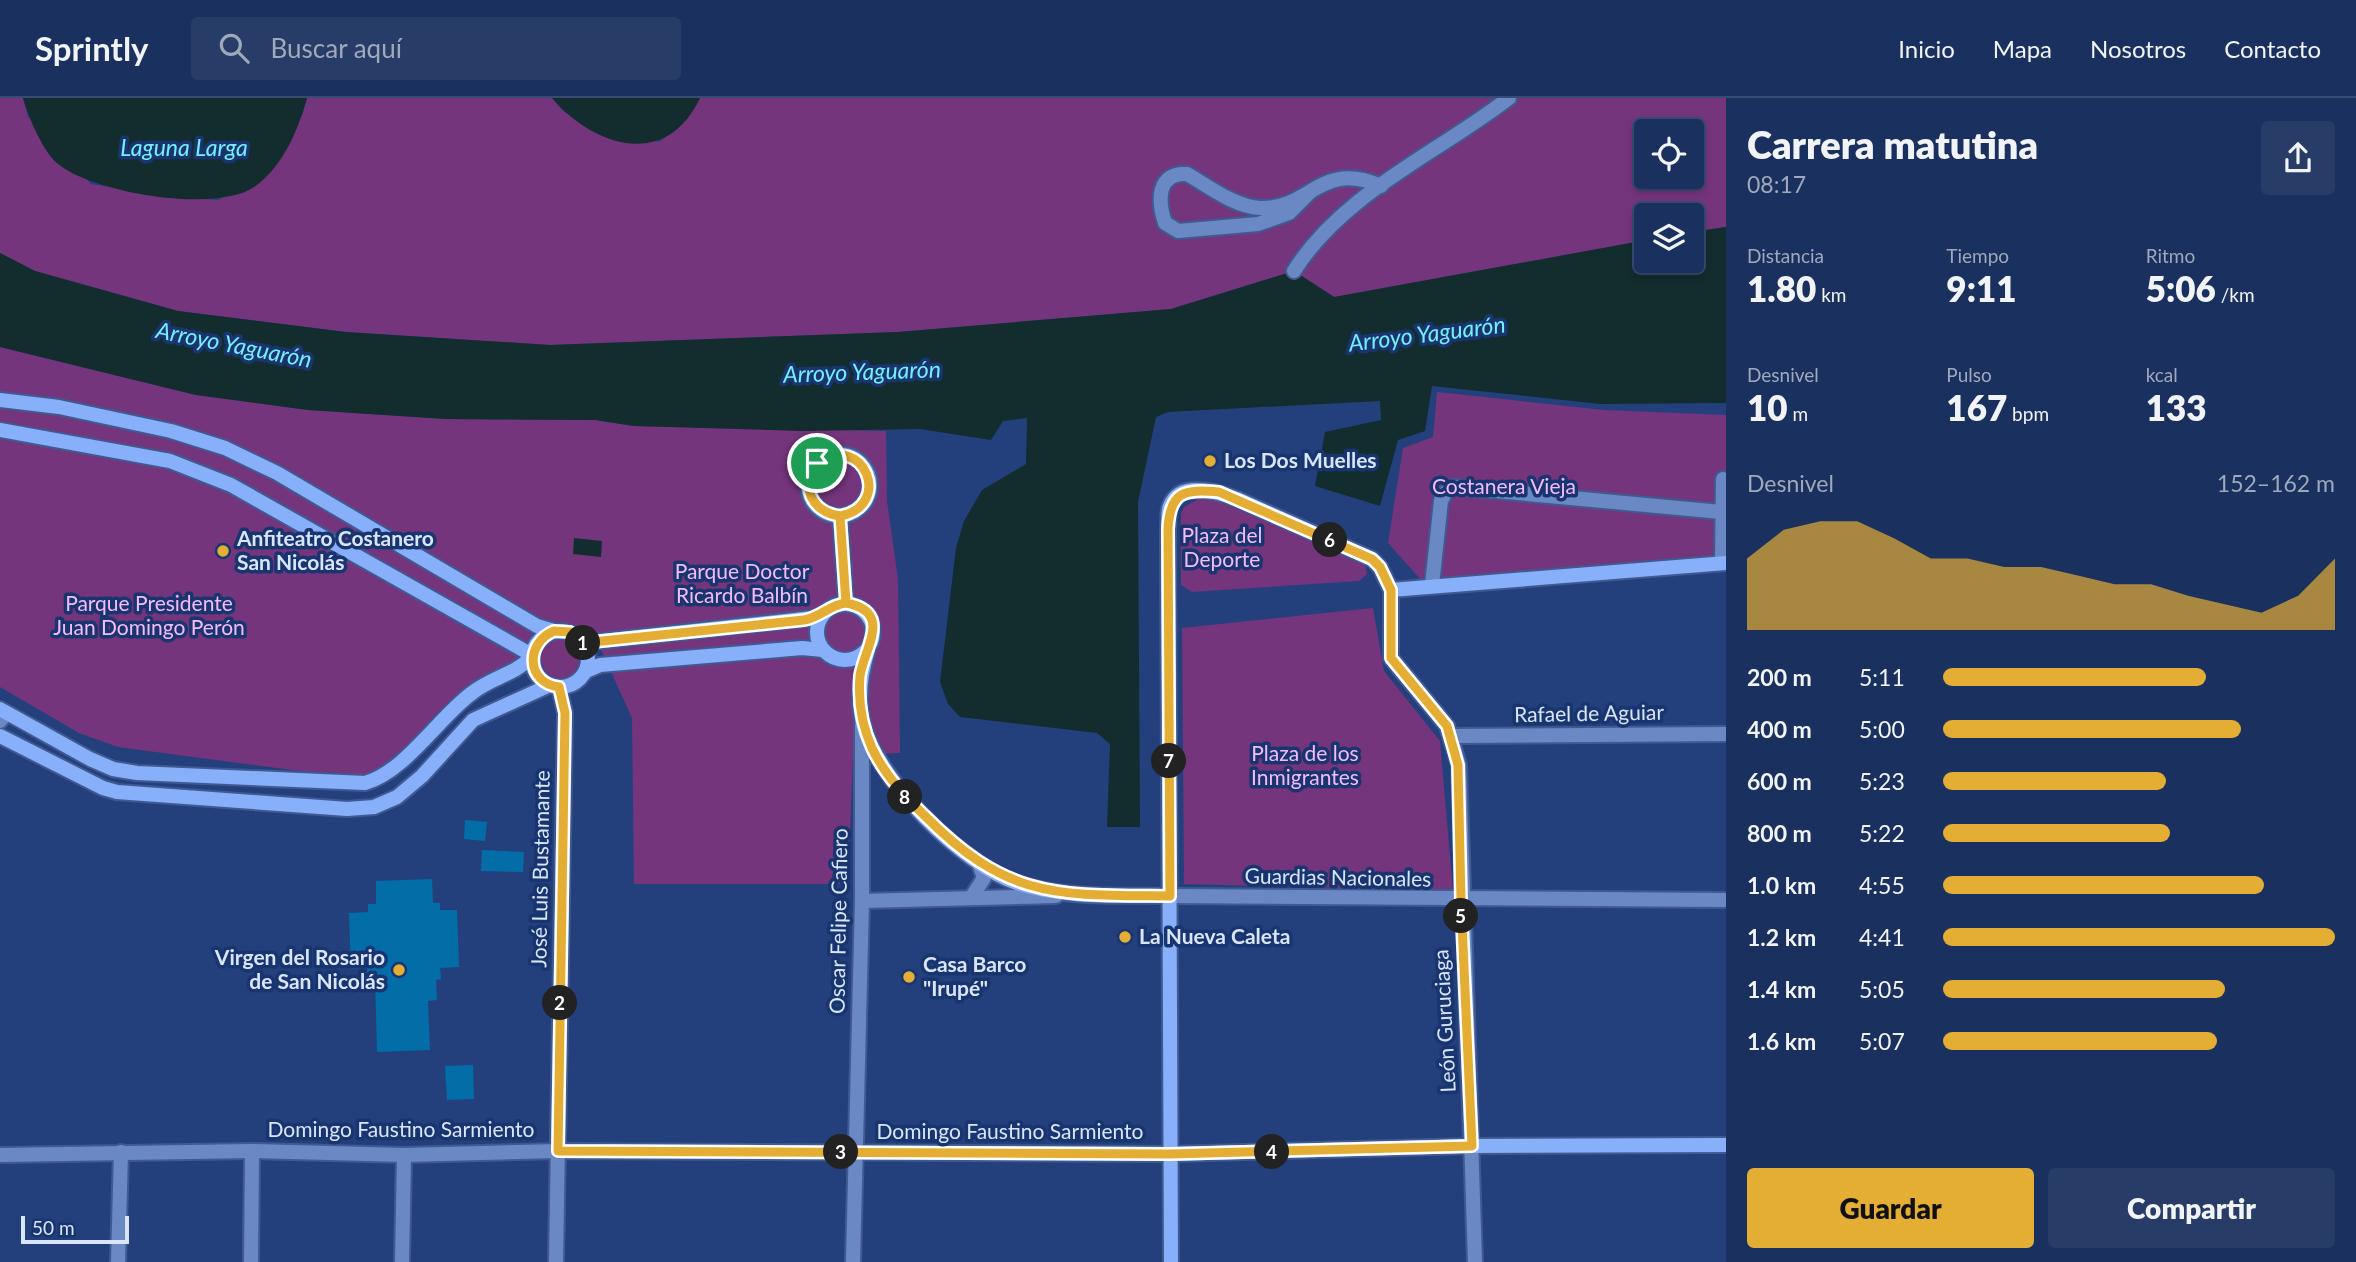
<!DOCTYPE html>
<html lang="es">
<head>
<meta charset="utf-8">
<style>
	:root { --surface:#1a305e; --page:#273c67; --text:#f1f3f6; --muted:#9fa9bc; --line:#384b73; --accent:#e4ae35 }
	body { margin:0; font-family:Lato,sans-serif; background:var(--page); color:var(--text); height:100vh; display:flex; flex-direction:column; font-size:26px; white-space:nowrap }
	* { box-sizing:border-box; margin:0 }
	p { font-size:23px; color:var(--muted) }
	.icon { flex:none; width:38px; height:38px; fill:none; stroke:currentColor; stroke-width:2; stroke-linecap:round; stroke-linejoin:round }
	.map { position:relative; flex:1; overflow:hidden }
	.details { display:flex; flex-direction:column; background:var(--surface); width:630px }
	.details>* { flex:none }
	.controls { position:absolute; left:1634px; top:21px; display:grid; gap:14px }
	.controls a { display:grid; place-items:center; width:70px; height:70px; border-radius:7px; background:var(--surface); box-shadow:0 4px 10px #0003,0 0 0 2px var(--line); font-size:35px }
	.scale { position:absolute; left:21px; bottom:18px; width:108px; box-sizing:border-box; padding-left:7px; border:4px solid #d9e5fb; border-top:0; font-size:19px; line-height:24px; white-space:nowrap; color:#d9e5fb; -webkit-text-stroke:5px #193570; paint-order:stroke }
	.pin { position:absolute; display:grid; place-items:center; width:60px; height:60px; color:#fff; margin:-30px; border:4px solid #fff; border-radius:50%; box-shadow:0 2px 7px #0007 }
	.km { position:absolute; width:35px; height:35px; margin:-18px; border-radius:50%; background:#222; color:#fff; font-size:19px; line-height:35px; text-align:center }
	.round { display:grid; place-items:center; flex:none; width:74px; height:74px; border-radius:7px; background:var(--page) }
	.summary { display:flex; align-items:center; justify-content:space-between; height:119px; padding:0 21px }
	h1 { font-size:38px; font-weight:800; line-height:52px }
	.metrics { display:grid; grid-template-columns:repeat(3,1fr); gap:10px; height:119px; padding:7px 21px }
	.metrics div { display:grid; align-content:center }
	.metrics b { font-size:35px; font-weight:800 }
	.metrics small { font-size:19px; font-weight:400 }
	.metrics p { font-size:19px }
	.chart { height:196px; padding:14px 21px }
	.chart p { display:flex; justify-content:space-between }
	.chart svg { width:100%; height:126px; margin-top:7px; fill:var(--accent); opacity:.7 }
	.button { display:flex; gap:14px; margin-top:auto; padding:14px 21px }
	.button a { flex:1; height:80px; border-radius:7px; background:var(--accent); color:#111; font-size:28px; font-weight:800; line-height:80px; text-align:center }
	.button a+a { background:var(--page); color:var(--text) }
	ul { padding:0 21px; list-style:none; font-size:23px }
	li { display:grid; grid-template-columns:112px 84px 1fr; align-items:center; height:52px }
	li i { height:18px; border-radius:9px; background:var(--accent) }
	header { display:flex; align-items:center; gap:42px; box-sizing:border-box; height:98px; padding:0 35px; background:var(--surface); border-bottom:2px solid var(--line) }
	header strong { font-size:33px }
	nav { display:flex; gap:38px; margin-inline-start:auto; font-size:24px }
	.search { width:490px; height:63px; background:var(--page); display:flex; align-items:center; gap:18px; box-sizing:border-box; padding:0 24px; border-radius:7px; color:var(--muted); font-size:26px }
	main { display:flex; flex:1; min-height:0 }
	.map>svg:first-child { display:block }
	.green { fill:#74357d; fill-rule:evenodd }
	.water { fill:#132c2e }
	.building { fill:#026da7 }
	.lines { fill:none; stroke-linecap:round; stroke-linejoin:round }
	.street-casing { stroke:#405a91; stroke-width:18 }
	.secondary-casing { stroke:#405a91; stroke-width:18 }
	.street { stroke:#6a89c4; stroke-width:14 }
	.secondary { stroke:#88affa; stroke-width:14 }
	.route-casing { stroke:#fff; stroke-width:14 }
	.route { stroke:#e4ae35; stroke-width:9 }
	.poi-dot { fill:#e4ae35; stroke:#193570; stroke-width:2.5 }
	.labels { text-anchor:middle; stroke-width:7; stroke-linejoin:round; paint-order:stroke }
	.poi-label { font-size:21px; font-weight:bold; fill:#d9e5fb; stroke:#193570; text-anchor:start }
	.park-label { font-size:21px; fill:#f6bafd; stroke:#193570 }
	.street-label { font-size:21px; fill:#d9e5fb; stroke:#193570 }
	.water-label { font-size:23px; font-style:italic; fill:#75f0fa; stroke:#193570 }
</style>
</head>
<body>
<header>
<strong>Sprintly</strong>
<div class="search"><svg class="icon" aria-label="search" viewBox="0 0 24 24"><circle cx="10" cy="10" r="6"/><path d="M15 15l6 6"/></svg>Buscar aquí</div>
<nav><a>Inicio</a><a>Mapa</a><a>Nosotros</a><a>Contacto</a></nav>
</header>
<main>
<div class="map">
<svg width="1726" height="1164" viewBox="0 0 1726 1164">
	<rect width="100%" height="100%" fill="#23407d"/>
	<!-- green -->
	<g class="green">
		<path d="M0 0H23L28 19 91 86 174 99 219 102 302 18 307 0H552L564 14 659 44 677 31 700 0H1726V129L1692 134V117H1647V142L1334 199 1294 173 1171 211 898 234 550 247 346 234 178 213 35 173 0 155ZM1647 33H1692V79H1647Z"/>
		<path d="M0 249 196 297 308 312 446 321 595 322 634 328 886 333 887 403 898 481 900 655 853 657 848 786H634L632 620 593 534 573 542 582 559 573 577C554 586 540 574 540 555L506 568 478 586 380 671 352 680 118 649 79 635 0 589Z"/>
		<path d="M1437 294 1604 312 1726 317V458L1422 483 1388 445 1403 350 1433 339Z"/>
		<path d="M1200 400 1216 402 1365 465 1367 476 1359 483 1192 494 1181 487V415L1184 409Z"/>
		<path d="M1373 510 1384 573 1440 643 1453 793 1184 786 1182 530Z"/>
	</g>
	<!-- water -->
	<g class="water">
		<path d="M23 0H307C298 32 284 66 257 87 220 117 93 95 58 66 43 54 28 18 23 0Z"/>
		<path d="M552 0H700C666 72 594 49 552 0Z"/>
		<path d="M1726 129V305L1600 306 1432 288 1425 333 1398 342 1380 408 1315 388 1325 334 1381 322 1380 303 1168 314 1156 319 1138 404 1140 729H1107L1110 646 1097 635 960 619 948 606 940 584 956 450 964 423 982 392 1026 366 1027 320 1003 323 991 342 920 331 802 333 634 328 595 322 446 321 308 312 196 297 0 249V155L35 173 178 213 346 234 550 247 898 234 1171 211 1294 173 1334 199 1647 142V163H1692V134Z"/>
		<path d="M574 440 602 443 601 459 573 456Z"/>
	</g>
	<!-- building -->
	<g class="building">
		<path d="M465 722 487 724 485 743 464 741Z"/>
		<path d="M482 752 524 754 523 774 481 773Z"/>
		<path d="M432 781 433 805H440V812H457L459 869 440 870 441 881 436 882 437 902 428 903 430 952 377 954 375 880 367 881V870L351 871 349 815 368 814V806H376V783Z"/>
		<path d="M473 967 474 1001 447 1002 445 968Z"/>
	</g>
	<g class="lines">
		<!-- street casing -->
		<g class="street-casing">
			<g id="street">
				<path d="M1311 93 1289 115 1258 126 1178 133 1165 125C1158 104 1156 74 1187 76 1208 88 1235 109 1260 110 1310 112 1321 61 1381 88"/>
				<path d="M1294 173C1343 95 1438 55 1509 0"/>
				<circle cx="839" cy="387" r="31"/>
				<path d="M840 418 846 505"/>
				<path d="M1722 465 1723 381"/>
				<path d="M1432 487 1441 403 1445 395 1453 389 1721 414"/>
				<path d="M1391 492V560L1447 628 1459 667 1475 1164"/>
				<path d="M0 623 6 615"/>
				<path d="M1451 638 1726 636"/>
				<path d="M1170 798 1726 802"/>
				<path d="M971 800 984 780 979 765"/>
				<path d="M862 803 1056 798"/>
				<path d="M0 1057 252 1053 404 1057 558 1053 1170 1056"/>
				<path d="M118 1164 121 1054"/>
				<path d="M251 1164 252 1053"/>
				<path d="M402 1164 404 1057"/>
				<path d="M556 1164 565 615 559 589"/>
				<path d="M853 1164 862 803V627"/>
			</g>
		</g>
		<!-- secondary casing -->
		<g class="secondary-casing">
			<g id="secondary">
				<path d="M0 302 59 309 171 333 225 350 277 375 537 528 554 533"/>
				<path d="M0 332 170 363 231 387 532 557"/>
				<circle cx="845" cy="534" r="28"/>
				<circle cx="560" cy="561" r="28"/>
				<path d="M583 545 821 519"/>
				<path d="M868 552C861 575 857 601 863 625 876 681 963 767 1017 785 1066 801 1119 797 1170 798"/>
				<path d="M586 573 600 567 802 550 823 552"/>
				<path d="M0 611 90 661 113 671 137 675 365 685C405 674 439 619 472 595 492 579 512 578 532 559"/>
				<path d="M0 638 103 690 117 694 347 711 374 709 397 699 422 678 473 622 550 587"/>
				<path d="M1170 1056 1472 1048 1726 1047"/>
				<path d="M1171 1164 1168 431C1169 424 1167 414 1170 408 1180 382 1218 394 1237 401L1372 461 1380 469 1391 492 1726 465"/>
			</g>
		</g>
		<!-- street -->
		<use href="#street" class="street"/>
		<!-- secondary -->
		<use href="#secondary" class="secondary"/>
	</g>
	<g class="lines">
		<!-- route casing -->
		<g class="route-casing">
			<path id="route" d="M817 365C800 388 811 414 840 418L846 505C829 507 821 519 804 522L583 545 570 534 554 533C525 545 526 585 559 589L565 615 558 1053 1170 1056 1472 1048 1461 803 1458 667 1447 628 1391 560V492L1380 469 1372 461 1219 394C1184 391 1170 393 1168 431L1170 798C1058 797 1008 802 924 717 904 698 884 676 872 650 862 628 858 602 860 578 864 550 894 514 846 505L840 418C894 408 864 333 817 365"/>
		</g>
		<!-- route -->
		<use href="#route" class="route"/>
	</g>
	<!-- markers -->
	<g class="poi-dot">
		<circle cx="1210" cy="363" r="7"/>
		<circle cx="223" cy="453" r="7"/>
		<circle cx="1125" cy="839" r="7"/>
		<circle cx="399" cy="872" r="7"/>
		<circle cx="909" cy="879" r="7"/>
	</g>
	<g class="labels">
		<!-- poi labels -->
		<g class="poi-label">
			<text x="1224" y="370">Los Dos Muelles</text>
			<text x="237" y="448">Anfiteatro Costanero<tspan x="237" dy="24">San Nicolás</tspan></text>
			<text x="1139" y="846">La Nueva Caleta</text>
			<text x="385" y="867" text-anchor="end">Virgen del Rosario<tspan x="385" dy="24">de San Nicolás</tspan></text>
			<text x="923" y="874">Casa Barco<tspan x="923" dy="24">"Irupé"</tspan></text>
		</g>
		<!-- park labels -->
		<g class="park-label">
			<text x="1504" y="396">Costanera Vieja</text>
			<text x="1222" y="445">Plaza del<tspan x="1222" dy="24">Deporte</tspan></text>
			<text x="742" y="481">Parque Doctor<tspan x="742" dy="24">Ricardo Balbín</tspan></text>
			<text x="149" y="513">Parque Presidente<tspan x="149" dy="24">Juan Domingo Perón</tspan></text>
			<text x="1305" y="663">Plaza de los<tspan x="1305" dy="24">Inmigrantes</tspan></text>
		</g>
		<!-- street labels -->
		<g class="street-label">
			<text transform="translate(1589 616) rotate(-1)" y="7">Rafael de Aguiar</text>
			<text transform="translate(541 771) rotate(-89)" y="7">José Luis Bustamante</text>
			<text transform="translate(1338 780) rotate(1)" y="7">Guardias Nacionales</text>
			<text transform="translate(839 823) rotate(-89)" y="7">Oscar Felipe Cafiero</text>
			<text transform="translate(1445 923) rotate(-93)" y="7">León Guruciaga</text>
			<text x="401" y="1039">Domingo Faustino Sarmiento</text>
			<text x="1010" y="1041">Domingo Faustino Sarmiento</text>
		</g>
		<!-- water labels -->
		<g class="water-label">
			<text x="184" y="58">Laguna Larga</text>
			<text transform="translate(1427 236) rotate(-7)" y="8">Arroyo Yaguarón</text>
			<text transform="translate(234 247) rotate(11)" y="8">Arroyo Yaguarón</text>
			<text transform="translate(862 274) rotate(-2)" y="8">Arroyo Yaguarón</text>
		</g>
	</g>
</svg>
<div class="controls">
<a><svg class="icon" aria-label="locate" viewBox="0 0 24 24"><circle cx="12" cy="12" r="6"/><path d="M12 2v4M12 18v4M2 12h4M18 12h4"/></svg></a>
<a><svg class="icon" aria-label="layers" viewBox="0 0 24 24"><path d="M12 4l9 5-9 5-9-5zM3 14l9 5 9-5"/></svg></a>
</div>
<div class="scale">50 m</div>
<div class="pin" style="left:817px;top:365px;background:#1e9e55"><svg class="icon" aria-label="arrive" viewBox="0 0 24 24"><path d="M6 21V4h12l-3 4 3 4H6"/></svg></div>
<b class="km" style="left:583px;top:545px">1</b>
<b class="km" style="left:560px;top:905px">2</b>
<b class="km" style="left:841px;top:1054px">3</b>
<b class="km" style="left:1272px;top:1054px">4</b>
<b class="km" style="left:1461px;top:818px">5</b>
<b class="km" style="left:1330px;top:442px">6</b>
<b class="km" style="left:1169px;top:663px">7</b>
<b class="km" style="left:905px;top:699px">8</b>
</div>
<section class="details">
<div class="summary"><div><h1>Carrera matutina</h1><p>08:17</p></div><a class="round"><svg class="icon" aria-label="share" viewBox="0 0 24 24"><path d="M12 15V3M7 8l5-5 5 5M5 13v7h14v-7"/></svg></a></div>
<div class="metrics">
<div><p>Distancia</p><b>1.80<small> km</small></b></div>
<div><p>Tiempo</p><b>9:11</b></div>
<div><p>Ritmo</p><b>5:06<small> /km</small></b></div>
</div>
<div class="metrics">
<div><p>Desnivel</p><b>10<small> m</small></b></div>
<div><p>Pulso</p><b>167<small> bpm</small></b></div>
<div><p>kcal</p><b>133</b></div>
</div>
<div class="chart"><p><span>Desnivel</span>152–162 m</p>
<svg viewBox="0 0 160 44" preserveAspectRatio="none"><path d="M0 44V19L10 9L20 6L30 6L40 12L50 19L60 19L70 22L80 22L90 25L100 28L110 28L120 32L130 35L140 38L150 32L160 19V44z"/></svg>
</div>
<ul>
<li><b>200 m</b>5:11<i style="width:67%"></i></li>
<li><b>400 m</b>5:00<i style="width:76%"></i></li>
<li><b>600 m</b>5:23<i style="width:57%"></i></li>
<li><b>800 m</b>5:22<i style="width:58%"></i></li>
<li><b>1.0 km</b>4:55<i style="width:82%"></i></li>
<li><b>1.2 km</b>4:41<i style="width:100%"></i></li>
<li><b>1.4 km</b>5:05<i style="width:72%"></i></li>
<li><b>1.6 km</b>5:07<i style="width:70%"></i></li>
</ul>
<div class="button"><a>Guardar</a><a>Compartir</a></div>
</section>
</main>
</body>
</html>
